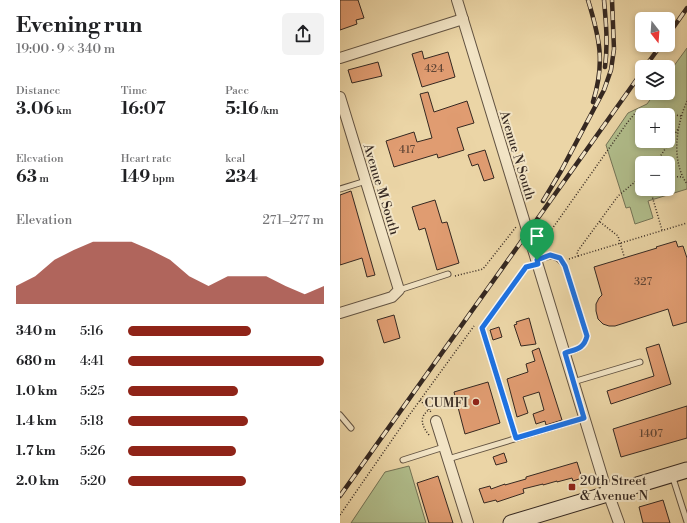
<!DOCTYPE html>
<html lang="en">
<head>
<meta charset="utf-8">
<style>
	:root { --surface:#fff; --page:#f2f2f2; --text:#202124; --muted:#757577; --accent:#8f2418 }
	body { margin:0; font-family:"Libre Bodoni",serif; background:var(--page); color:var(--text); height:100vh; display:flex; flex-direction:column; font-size:15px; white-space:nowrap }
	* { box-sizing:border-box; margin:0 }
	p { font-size:13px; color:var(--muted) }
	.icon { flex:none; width:22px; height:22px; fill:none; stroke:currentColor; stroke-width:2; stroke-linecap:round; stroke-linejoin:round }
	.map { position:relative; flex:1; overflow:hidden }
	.sheet { display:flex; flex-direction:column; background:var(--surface); width:340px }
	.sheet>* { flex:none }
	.needle { width:26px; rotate:163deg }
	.controls { position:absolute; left:295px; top:12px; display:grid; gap:8px }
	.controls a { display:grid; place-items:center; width:40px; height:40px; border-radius:6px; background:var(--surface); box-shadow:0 2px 6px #0003; font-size:20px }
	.pin { position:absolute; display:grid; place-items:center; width:34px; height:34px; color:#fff; margin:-41px -17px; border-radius:50% 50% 50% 0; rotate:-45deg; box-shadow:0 0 4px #0007 }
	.pin .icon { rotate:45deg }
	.round { display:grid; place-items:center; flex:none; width:42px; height:42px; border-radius:6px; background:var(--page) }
	.summary { display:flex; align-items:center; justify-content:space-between; height:68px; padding:0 16px }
	h1 { font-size:22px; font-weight:800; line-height:30px }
	.figures { display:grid; grid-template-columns:repeat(3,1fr); gap:6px; height:68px; padding:4px 16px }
	.figures div { display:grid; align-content:center }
	.figures b { font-size:17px; font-weight:800 }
	.figures small { font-size:11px; font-weight:400 }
	.figures p { font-size:11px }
	.chart { height:112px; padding:8px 16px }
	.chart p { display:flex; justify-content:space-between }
	.chart svg { width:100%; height:72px; margin-top:4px; fill:var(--accent); opacity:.7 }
	ul { padding:0 16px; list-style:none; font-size:13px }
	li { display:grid; grid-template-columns:64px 48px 1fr; align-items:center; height:30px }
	li i { height:10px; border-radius:5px; background:var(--accent) }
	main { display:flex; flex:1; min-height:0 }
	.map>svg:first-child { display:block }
	.green { fill:#b1be8c; stroke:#737356; fill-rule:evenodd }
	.building { fill:#e09c71; stroke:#352821 }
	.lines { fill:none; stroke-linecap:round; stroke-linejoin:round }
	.service-casing { stroke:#625342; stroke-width:7 }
	.minor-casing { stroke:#625342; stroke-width:12 }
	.secondary-casing { stroke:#352821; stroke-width:17 }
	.path { stroke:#352821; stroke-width:1.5; stroke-dasharray:1 2; stroke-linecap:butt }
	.service { stroke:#f2e4c5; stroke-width:5 }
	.minor { stroke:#f2e4c5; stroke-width:10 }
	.secondary { stroke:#f2e4c5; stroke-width:15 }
	.rail-casing { stroke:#352821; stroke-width:4.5 }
	.rail { stroke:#f2e4c5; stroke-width:3; stroke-dasharray:9; stroke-linecap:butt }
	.route-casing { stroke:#fff; stroke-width:8 }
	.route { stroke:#1a73e8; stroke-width:5 }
	.poi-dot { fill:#8f2418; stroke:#f2e4c5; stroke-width:1.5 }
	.labels { text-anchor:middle; stroke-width:4; stroke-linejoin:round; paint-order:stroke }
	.number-label { font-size:11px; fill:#604535 }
	.street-label { font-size:13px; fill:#352821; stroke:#f2e4c5 }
	.poi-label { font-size:13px; fill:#352821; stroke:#f2e4c5; text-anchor:end }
</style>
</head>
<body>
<main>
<section class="sheet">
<div class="summary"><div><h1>Evening run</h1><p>19:00 · 9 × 340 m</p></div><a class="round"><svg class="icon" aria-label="share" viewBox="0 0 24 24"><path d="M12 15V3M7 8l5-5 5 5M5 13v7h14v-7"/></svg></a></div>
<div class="figures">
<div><p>Distance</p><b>3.06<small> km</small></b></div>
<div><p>Time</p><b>16:07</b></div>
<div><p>Pace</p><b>5:16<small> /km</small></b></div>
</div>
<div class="figures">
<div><p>Elevation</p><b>63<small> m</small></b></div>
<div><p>Heart rate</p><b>149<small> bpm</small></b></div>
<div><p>kcal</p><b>234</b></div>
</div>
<div class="chart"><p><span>Elevation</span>271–277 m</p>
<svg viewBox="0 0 160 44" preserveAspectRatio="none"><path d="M0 44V33L10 27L20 17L30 11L40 6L50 6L60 6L70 11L80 17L90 27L100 33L110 27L120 27L130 27L140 33L150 38L160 33V44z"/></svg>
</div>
<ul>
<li><b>340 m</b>5:16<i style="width:63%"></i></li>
<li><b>680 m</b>4:41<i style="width:100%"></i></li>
<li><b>1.0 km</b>5:25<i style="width:56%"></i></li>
<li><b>1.4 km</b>5:18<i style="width:61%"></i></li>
<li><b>1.7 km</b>5:26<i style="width:55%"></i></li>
<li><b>2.0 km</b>5:20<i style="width:60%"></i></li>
</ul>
</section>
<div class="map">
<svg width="347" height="523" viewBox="0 0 347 523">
	<rect width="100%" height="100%" fill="#ebd5a6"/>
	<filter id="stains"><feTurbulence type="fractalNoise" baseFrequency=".005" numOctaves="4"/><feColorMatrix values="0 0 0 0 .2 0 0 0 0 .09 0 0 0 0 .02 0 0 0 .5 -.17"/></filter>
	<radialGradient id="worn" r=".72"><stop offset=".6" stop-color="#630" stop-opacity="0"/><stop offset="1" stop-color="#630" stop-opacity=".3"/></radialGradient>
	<!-- green -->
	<g class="green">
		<path d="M347 48V189L308 201 313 218 295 224 290 207 286 208 266 145 288 113 307 104 315 93H328V74ZM302 115H328V141H302ZM302 163H328V189H302Z"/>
		<path d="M69 466 86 523H11L45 472Z"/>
	</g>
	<!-- building -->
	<g class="building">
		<path d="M0 0H18L24 18 16 20 17 24 0 30Z"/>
		<path d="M82 51 84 59 108 52 115 77 82 87 72 54Z"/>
		<path d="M38 62 42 76 12 83 8 70Z"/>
		<path d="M88 92 94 112 127 101 134 123 117 128 124 150 98 158 97 154 54 167 46 141 74 132 77 142 92 138 80 94Z"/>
		<path d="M145 150 154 178 144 181 138 164 132 166 128 155Z"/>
		<path d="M11 191 35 275 27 277 22 258 0 265V195Z"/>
		<path d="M95 200 102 223 107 222 119 263 97 270 85 228 79 230 72 207Z"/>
		<path d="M336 241 338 247 343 246 347 258V322L333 326 328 309 275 326H269L263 324 258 319 256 311V304L259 298 262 295 254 267 317 248 316 247Z"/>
		<path d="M54 315 60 338 44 343 37 320Z"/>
		<path d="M189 318 196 344 181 346 174 325 177 324 176 322Z"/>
		<path d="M159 327 162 337 153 340 150 330Z"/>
		<path d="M319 344 331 384 271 404 267 391 314 376 306 348Z"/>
		<path d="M199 348 222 420 206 425 205 421 196 424 193 414 204 410 199 392 183 397 188 413 177 417 167 379 188 372 186 364 195 361 192 351Z"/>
		<path d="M148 382 160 423 125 434 114 392Z"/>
		<path d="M347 406V438L281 457 273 429Z"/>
		<path d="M164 453 167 462 156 465 153 457Z"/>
		<path d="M237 462 242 478 233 481 232 478 217 482V481L203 485V484L183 489 184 493 157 502 156 500 144 503 139 489 150 486 151 489 165 484V485L186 479V477Z"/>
		<path d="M98 476 113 523H89L77 483Z"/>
		<path d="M323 500 330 523H303L299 507Z"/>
	</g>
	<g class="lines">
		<!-- service casing -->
		<g class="service-casing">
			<g id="service">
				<path d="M0 189 26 181"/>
				<path d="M197 260C210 255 216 253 225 266L247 336C244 349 236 349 225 353"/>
				<path d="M59 290 108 274"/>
				<path d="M233 382 300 362"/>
				<path d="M0 415 11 428"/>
				<path d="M176 438 142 328 186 267 198 264"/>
				<path d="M108 459 244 418"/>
				<path d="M63 460 104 447"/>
				<path d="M332 475 347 522"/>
			</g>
		</g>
		<!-- minor casing -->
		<g class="minor-casing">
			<g id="minor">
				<path d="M117 0 263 479 279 523"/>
				<path d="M0 58 123 19"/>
				<path d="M0 97 59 290 52 297 0 313"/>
				<path d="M96 421 128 523"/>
			</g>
		</g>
		<!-- secondary casing -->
		<g class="secondary-casing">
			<path id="secondary" d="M171 523 347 470"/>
		</g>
		<!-- path -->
		<g class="path">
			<path d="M347 101C336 126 331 161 347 184"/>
			<path d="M316 163 338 129"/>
			<path d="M328 176 342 177"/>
			<path d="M310 189 322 230"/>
			<path d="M260 222 278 236 284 256"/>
			<path d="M203 245 212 229 287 123 296 112 310 110 341 116"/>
			<path d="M238 256 347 223"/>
			<path d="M229 259 238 256 237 252 278 196 302 176"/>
			<path d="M115 276 143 269 176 227"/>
			<path d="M80 400 91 412"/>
			<path d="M89 435C82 426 78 417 90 409"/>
			<path d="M0 515 70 414 134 326"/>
		</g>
		<!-- service -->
		<use href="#service" class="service"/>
		<!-- minor -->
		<use href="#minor" class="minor"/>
		<!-- secondary -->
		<use href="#secondary" class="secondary"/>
		<!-- rail casing -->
		<g class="rail-casing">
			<g id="rail">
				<path d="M248 0C260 39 265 63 253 102"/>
				<path d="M264 0C266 22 268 44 265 67"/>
				<path d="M328 35 347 8"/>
				<path d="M305 67 321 45"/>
				<path d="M203 201 221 171 264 90 271 70 274 49 272 0"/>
				<path d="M0 496 302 72"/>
			</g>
		</g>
		<!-- rail -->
		<use href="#rail" class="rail"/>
	</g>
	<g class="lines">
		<!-- route casing -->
		<g class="route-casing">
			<path id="route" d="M210 255 220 258 225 266 247 336C244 349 236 349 225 353L244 418 176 438 142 328 186 267 198 264 197 260Z"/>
		</g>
		<!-- route -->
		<use href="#route" class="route"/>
	</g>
	<!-- markers -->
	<g class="poi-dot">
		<circle cx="136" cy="402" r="4"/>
		<rect x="228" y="483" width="8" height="8" rx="2"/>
	</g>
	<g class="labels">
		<!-- number labels -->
		<g class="number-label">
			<text x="94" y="72">424</text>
			<text x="67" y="153">417</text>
			<text x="303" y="285">327</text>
			<text x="311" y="437">1407</text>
		</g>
		<!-- street labels -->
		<g class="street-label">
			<text transform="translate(178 155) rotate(73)" y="5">Avenue N South</text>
			<text transform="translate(42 189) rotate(73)" y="5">Avenue M South</text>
		</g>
		<!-- poi labels -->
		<g class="poi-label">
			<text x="128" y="407">CUMFI</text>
			<text x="240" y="485" text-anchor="start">20th Street<tspan x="240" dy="15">&amp; Avenue N</tspan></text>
		</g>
	</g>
	<rect width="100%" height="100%" filter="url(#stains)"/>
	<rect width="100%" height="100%" fill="url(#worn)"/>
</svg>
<div class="controls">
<a><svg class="needle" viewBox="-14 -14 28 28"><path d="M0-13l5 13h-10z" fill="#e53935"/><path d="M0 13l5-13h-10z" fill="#757577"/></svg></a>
<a><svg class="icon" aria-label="layers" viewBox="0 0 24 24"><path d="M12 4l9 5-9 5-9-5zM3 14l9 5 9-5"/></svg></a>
<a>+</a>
<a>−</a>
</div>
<div class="pin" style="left:197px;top:260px;background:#1e9e55"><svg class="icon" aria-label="arrive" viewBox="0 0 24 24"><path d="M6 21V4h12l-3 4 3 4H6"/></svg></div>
</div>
</main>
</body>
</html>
